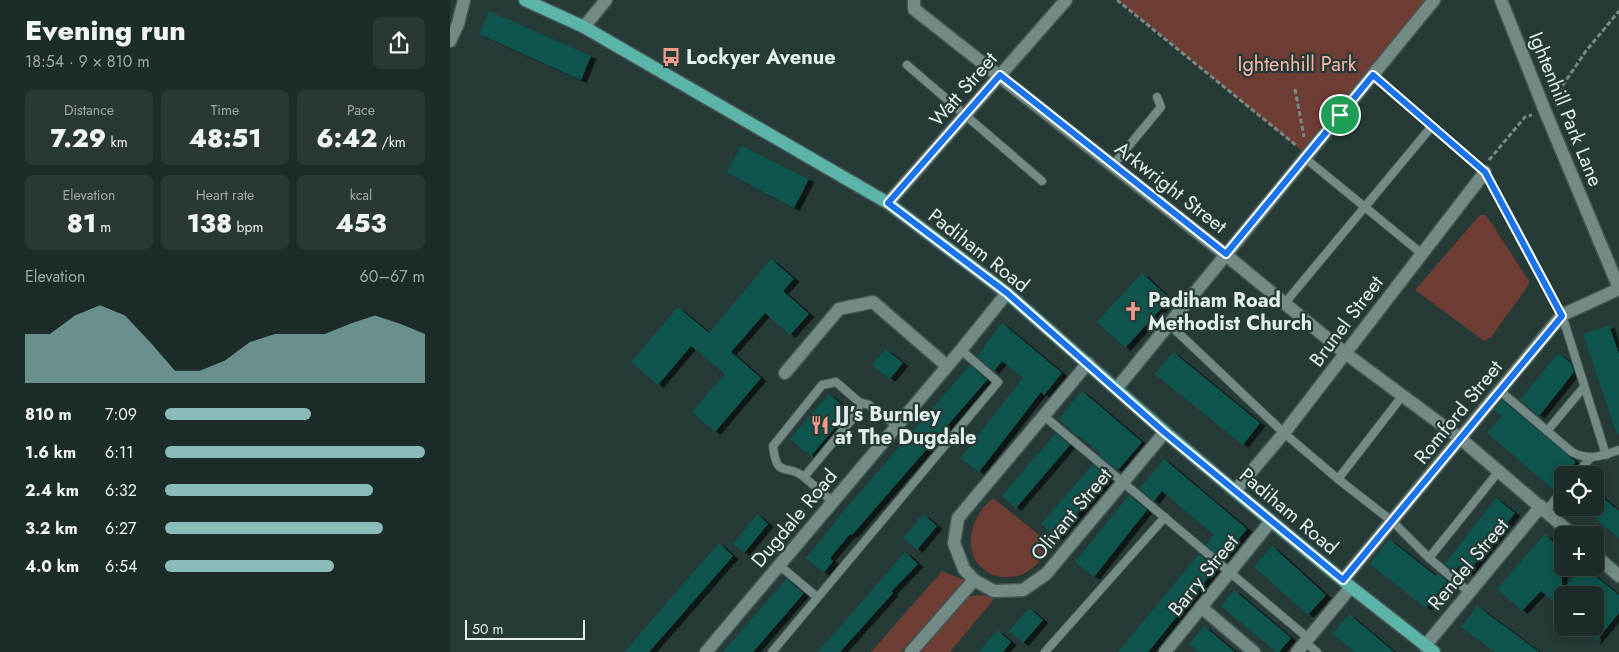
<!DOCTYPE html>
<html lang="en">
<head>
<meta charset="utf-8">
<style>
	:root { --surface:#1c2c29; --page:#293835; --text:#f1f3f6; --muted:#a0a7a8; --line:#3a4846; --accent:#8bbbb9 }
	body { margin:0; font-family:Jost,sans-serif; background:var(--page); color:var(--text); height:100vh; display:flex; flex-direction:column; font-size:19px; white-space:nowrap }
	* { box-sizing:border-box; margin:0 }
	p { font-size:16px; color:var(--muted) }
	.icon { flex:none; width:28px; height:28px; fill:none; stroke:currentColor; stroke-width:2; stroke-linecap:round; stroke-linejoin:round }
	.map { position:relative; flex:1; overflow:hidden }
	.drawer { display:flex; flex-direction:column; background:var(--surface); width:450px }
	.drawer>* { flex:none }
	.buttons { position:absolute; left:1104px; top:466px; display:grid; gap:10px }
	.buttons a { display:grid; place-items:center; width:50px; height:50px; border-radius:8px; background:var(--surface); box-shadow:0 2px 12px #0003,0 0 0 1px var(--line); font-size:25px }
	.scale { position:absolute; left:15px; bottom:12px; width:120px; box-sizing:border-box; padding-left:5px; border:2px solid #e2efec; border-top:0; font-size:14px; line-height:18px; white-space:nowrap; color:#e2efec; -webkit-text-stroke:4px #263a37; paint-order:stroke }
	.pin { position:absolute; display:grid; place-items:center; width:42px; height:42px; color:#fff; margin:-21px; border:2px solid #fff; border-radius:50%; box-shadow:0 1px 5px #0007 }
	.round { display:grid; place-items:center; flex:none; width:52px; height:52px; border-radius:8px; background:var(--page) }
	.head { display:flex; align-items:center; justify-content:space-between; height:85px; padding:0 25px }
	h1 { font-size:28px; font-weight:800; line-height:38px }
	.figures { display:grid; grid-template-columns:repeat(3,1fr); gap:8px; height:85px; padding:5px 25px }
	.figures div { display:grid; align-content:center; border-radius:8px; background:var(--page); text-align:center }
	.figures b { font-size:25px; font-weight:800 }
	.figures small { font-size:14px; font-weight:400 }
	.figures p { font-size:14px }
	.chart { height:140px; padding:10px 25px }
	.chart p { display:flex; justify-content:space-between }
	.chart svg { width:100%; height:90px; margin-top:5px; fill:var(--accent); opacity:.7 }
	ul { padding:0 25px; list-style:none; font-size:16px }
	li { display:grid; grid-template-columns:80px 60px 1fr; align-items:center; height:38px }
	li i { height:12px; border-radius:6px; background:var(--accent) }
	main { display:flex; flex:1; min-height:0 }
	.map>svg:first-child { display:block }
	.green { fill:#6e3d34 }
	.building { fill:#10554d; filter:url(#shadow) }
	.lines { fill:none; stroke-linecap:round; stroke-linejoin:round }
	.lane-casing { stroke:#445754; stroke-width:10 }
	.street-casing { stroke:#445754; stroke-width:15 }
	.primary-casing { stroke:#445754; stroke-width:15 }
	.path { stroke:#778885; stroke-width:3; stroke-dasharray:5 2.5; stroke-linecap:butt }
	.lane { stroke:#738a86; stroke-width:8 }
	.street { stroke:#738a86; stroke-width:12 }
	.primary { stroke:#5cb3a8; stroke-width:12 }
	.route-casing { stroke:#fff; stroke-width:10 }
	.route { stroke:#1a73e8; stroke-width:6 }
	.labels { text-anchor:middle; stroke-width:4.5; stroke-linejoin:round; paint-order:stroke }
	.poi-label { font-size:20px; font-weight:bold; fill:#e2efec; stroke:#263a37; text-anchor:start }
	.park-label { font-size:20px; fill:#fdb7a9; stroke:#263a37 }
	.street-label { font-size:20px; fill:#e2efec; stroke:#263a37 }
</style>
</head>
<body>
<main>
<section class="drawer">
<div class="head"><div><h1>Evening run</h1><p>18:54 · 9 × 810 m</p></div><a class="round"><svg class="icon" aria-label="share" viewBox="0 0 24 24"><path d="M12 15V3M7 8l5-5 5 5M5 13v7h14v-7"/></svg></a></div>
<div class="figures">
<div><p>Distance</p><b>7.29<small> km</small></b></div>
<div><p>Time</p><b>48:51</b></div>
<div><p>Pace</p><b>6:42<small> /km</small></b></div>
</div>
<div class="figures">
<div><p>Elevation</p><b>81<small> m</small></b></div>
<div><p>Heart rate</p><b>138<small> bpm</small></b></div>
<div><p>kcal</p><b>453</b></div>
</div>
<div class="chart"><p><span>Elevation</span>60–67 m</p>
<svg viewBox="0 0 160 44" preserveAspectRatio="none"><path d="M0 44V20L10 20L20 11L30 6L40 11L50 24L60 38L70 38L80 33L90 24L100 20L110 20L120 20L130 15L140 11L150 15L160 20V44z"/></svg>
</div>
<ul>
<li><b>810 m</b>7:09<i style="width:56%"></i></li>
<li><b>1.6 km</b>6:11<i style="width:100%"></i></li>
<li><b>2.4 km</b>6:32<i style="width:80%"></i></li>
<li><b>3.2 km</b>6:27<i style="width:84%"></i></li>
<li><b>4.0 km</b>6:54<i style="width:65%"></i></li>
</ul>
</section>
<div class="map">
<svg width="1169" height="652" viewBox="0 0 1169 652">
	<defs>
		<filter id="shadow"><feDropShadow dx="5.5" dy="3" stdDeviation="0" flood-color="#0009"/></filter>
	</defs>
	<rect width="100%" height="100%" fill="#263a37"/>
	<!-- green -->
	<g class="green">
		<path d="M668 0H984L857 155Z"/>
		<path d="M1030 215H1036L1079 281 1078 286 1041 337 1034 341 965 290Z"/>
		<path d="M543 498 603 546C595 555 586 567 575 573 569 577 560 577 553 577 543 577 536 572 529 565 516 551 520 527 530 512 533 507 539 502 543 498Z"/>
		<path d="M492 571 514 580 451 652H421Z"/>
		<path d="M534 595 544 599 500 652H471L515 599 520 596Z"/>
	</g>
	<!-- building -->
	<g class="building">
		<path d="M39 11 141 56 131 80 29 34Z"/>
		<path d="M291 145 359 179 344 208 277 173Z"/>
		<path d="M321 259 344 279 333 291 359 314 340 335 315 313 281 352 311 378 265 432 242 412 275 374 241 346 208 385 181 362 228 307 259 333Z"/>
		<path d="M692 273 720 299 675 348 647 322Z"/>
		<path d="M552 323 612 373 594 395 591 392 529 472 510 458 573 378 552 361 544 371 527 357 535 347 534 346Z"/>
		<path d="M1159 325 1169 354V434H1167L1133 334Z"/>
		<path d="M435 349 453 363 440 379 422 365Z"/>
		<path d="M723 352 810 423 793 445 705 374Z"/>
		<path d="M1108 353 1121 363 1124 372 1089 416 1070 400Z"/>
		<path d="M520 365 537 380 402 535 400 534 380 558 383 561 374 573 356 558 386 521H385Z"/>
		<path d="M632 391 692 442 669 469 667 468 666 469 650 456 651 454 628 435 627 436 609 419Z"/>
		<path d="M379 394 399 411 361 456 340 439Z"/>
		<path d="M1052 400 1126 462 1115 475H1112V478L1103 489 1037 433 1052 416 1044 410Z"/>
		<path d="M606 433 620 445 566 508 552 496Z"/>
		<path d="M714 459 797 529 772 559 756 545 764 535 712 491 704 501 689 489Z"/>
		<path d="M643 464 659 478 607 537 591 524Z"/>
		<path d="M1145 491 1169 511V538L1132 508H1145Z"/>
		<path d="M679 495 697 510 644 577 625 562Z"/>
		<path d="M1046 498 1065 513 1018 573 1009 566 1004 572 995 564Z"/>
		<path d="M307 514 318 524 294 553 283 544Z"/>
		<path d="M473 514 487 526 467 550 453 538Z"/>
		<path d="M1095 534 1112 550V590L1131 568H1135L1169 595V613L1145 642V595H1112V608L1091 591 1072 611 1047 589Z"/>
		<path d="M939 539 986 576 988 573 997 581 976 608 920 564Z"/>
		<path d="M269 543 283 556 199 652H174Z"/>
		<path d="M822 546 876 595 858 615 804 567Z"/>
		<path d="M455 552 468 564 441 592 443 593 390 652H368Z"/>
		<path d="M749 554 766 568 703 646 698 652H668Z"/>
		<path d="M336 579 354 593 303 652H273Z"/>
		<path d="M784 590 841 638 829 652H826L771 606Z"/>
		<path d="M1027 606 1089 652H1045L1011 627Z"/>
		<path d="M579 608 593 620 573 643 559 631Z"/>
		<path d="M899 614 944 652H905L883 634Z"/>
		<path d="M754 626 785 652H750L739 644Z"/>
		<path d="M547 630 561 642 553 652H529Z"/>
	</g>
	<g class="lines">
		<!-- lane casing -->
		<g class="lane-casing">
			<g id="lane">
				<path d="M457 65 592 181"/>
				<path d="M923 75 1035 172 1112 315 1156 455"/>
				<path d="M855 158 971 253"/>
				<path d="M663 165 711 107 707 97"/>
				<path d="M835 303 982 126"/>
				<path d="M719 324 834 433 888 479 943 522 979 558 1019 592"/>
				<path d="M1049 390 1122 452C1138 461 1152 456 1169 450"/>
				<path d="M409 402 419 405 447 426"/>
				<path d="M594 416 858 638"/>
				<path d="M1097 431 1134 387"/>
				<path d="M1126 475 1141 457"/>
				<path d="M354 477 408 412 409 402 386 382 372 385 323 446C327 481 337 462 354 477L383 502"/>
				<path d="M888 479 953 395"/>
				<path d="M1096 511 1112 491"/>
				<path d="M979 558 1049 471"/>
				<path d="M329 565 367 597"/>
				<path d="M855 642 867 652"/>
				<path d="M322 652 548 382 511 350"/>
				<path d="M595 652 715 517"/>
			</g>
		</g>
		<!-- street casing -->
		<g class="street-casing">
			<g id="street">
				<path d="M464 0V9L776 255 895 353 1011 439 1123 535"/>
				<path d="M1051 0 1095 111 1169 288"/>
				<path d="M134 27 156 0"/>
				<path d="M0 41 8 24 14 0"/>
				<path d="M438 203 616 0"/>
				<path d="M638 363 508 518 504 543 514 569 524 580 544 591 573 590 596 574 715 432"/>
				<path d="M335 373 389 309 423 302 497 366"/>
				<path d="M667 388 984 0"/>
				<path d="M785 491 834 433 1035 172"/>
				<path d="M1145 555 1169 576"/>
				<path d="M893 580 1112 315 1169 289"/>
				<path d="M751 607 804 652"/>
				<path d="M975 646 1091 506"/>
				<path d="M256 652 511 350 557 293"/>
				<path d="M461 652 524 580"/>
				<path d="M715 652 821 521"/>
				<path d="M847 652 901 587"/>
			</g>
		</g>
		<!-- primary casing -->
		<g class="primary-casing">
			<path id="primary" d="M75 0 134 27 438 203 557 293 715 432 785 491 901 587 984 652"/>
		</g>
		<!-- path -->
		<g class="path">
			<path d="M667 0 847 146"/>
			<path d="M845 89 854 137"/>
			<path d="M1104 98 1136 51 1169 11"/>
			<path d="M1039 160 1075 117 1082 115"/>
		</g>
		<!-- lane -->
		<use href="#lane" class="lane"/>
		<!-- street -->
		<use href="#street" class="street"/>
		<!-- primary -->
		<use href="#primary" class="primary"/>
	</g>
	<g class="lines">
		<!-- route casing -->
		<g class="route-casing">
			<path id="route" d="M550 75 776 254 923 75 1035 172 1112 316 893 580 714 432 557 293 438 203Z"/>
		</g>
		<!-- route -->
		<use href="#route" class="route"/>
	</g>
	<!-- icons -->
	<defs>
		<g id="bus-bare" transform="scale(1.5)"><path d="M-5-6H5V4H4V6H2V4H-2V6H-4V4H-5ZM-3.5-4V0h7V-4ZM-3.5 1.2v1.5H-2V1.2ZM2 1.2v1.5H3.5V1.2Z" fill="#f49d8d" stroke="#263a37" stroke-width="2.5" paint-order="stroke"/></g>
		<g id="church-bare" transform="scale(1.5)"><path d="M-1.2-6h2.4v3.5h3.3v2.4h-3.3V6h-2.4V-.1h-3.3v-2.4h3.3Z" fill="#f49d8d" stroke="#263a37" stroke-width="2.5" paint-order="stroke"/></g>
		<g id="restaurant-bare" transform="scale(1.5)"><path d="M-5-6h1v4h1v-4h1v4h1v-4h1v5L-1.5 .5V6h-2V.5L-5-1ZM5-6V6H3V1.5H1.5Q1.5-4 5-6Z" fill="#f49d8d" stroke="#263a37" stroke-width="2.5" paint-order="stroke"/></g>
	</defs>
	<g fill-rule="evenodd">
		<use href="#bus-bare" x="221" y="57"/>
		<use href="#church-bare" x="683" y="311"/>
		<use href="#restaurant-bare" x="370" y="425"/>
	</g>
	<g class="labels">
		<!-- poi labels -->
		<g class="poi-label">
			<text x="236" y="64">Lockyer Avenue</text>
			<text x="698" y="307">Padiham Road<tspan x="698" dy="23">Methodist Church</tspan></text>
			<text x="385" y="421">JJ’s Burnley<tspan x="385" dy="23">at The Dugdale</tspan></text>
		</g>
		<!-- park labels -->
		<g class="park-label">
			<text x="847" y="71">Ightenhill Park</text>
		</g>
		<!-- street labels -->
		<g class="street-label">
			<text transform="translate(513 89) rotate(-49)" y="7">Watt Street</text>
			<text transform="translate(1116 109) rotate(68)" y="7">Ightenhill Park Lane</text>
			<text transform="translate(721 187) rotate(38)" y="7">Arkwright Street</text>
			<text transform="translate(529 250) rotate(38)" y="7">Padiham Road</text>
			<text transform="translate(896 321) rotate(-53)" y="7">Brunel Street</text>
			<text transform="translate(1008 412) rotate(-51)" y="7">Romford Street</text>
			<text transform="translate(839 511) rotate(40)" y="7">Padiham Road</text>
			<text transform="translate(621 514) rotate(-50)" y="7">Olivant Street</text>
			<text transform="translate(344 518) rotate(-50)" y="7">Dugdale Road</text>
			<text transform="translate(1018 564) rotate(-50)" y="7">Rendel Street</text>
			<text transform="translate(753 575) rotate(-51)" y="7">Barry Street</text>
		</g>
	</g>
</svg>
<div class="buttons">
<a><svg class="icon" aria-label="locate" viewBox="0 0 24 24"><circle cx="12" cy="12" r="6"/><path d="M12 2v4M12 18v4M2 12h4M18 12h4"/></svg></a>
<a>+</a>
<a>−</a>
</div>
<div class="scale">50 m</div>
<div class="pin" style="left:890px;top:115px;background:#1e9e55"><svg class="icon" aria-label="arrive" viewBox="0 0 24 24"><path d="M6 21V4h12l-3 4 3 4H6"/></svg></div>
</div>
</main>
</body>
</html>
